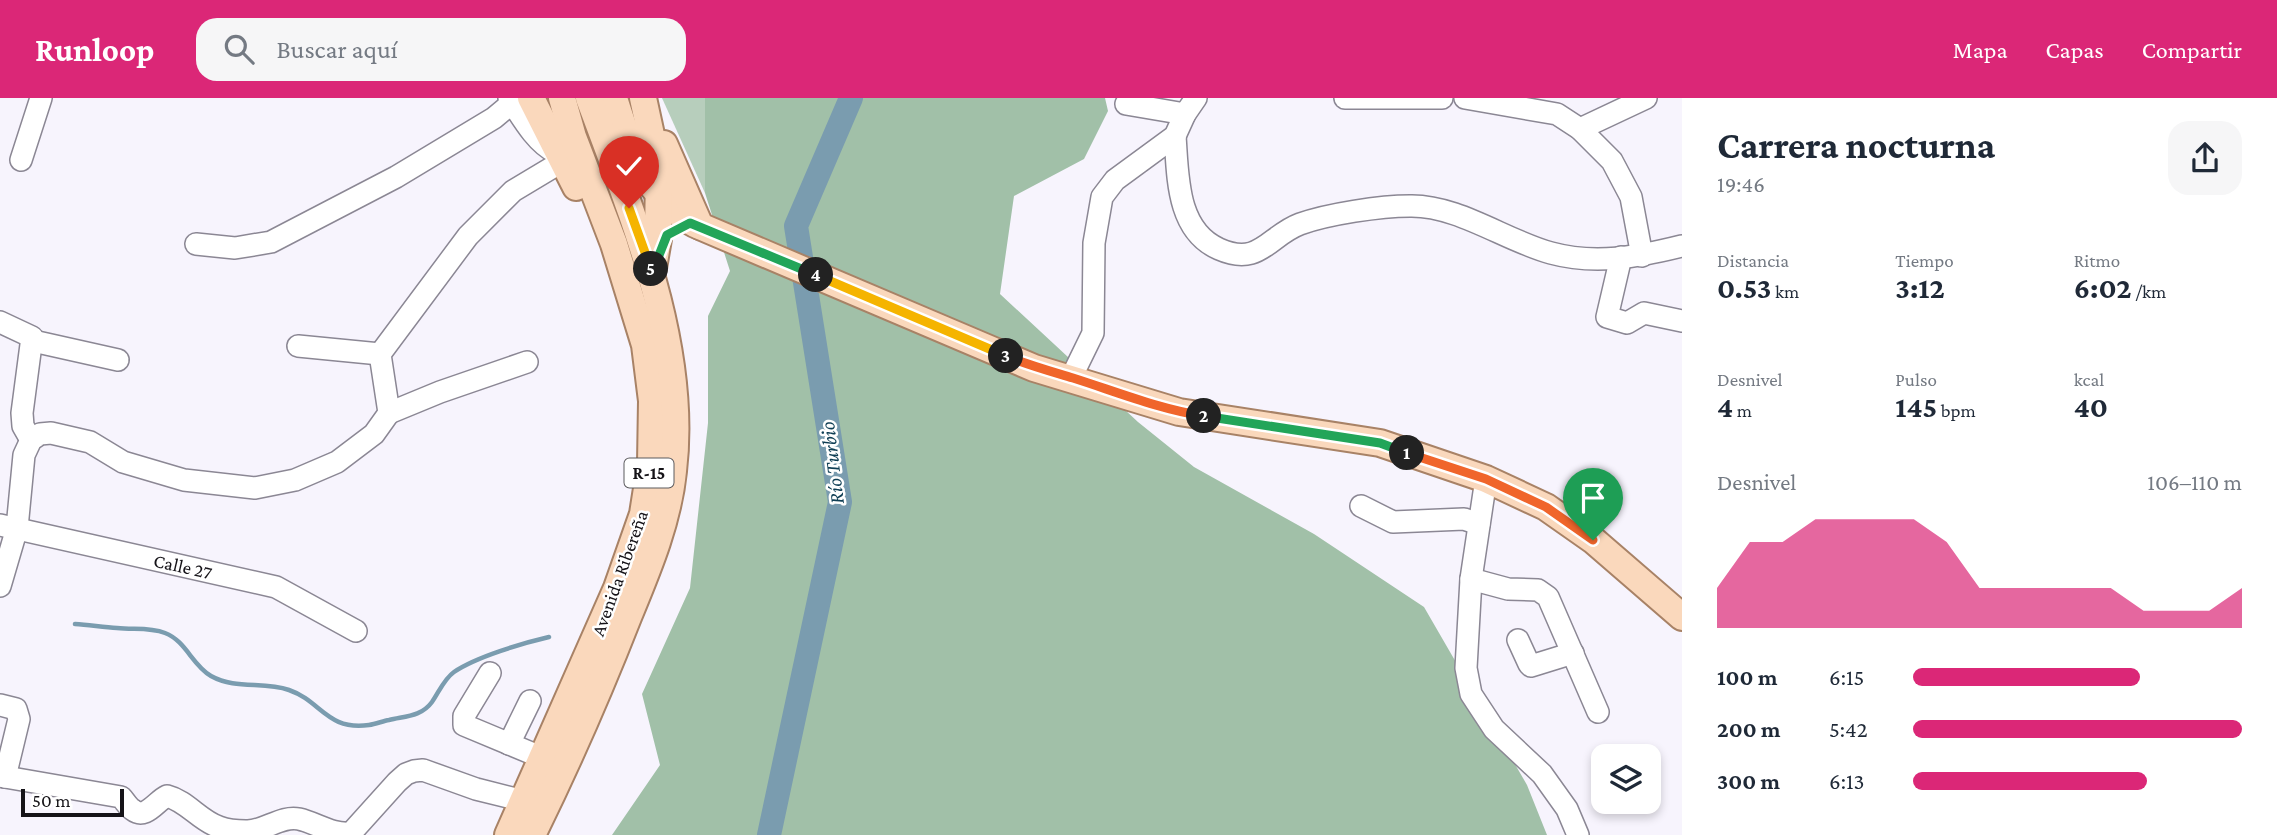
<!DOCTYPE html>
<html lang="es">
<head>
<meta charset="utf-8">
<style>
	:root { --surface:#fff; --page:#f6f6f7; --text:#1f2937; --muted:#747a83; --accent:#db2777 }
	body { margin:0; font-family:"Crimson Pro",serif; background:var(--page); color:var(--text); height:100vh; display:flex; flex-direction:column; font-size:26px; white-space:nowrap }
	* { box-sizing:border-box; margin:0 }
	p { font-size:23px; color:var(--muted) }
	.icon { flex:none; width:38px; height:38px; fill:none; stroke:currentColor; stroke-width:2; stroke-linecap:round; stroke-linejoin:round }
	.map { position:relative; flex:1; overflow:hidden }
	.panel { display:flex; flex-direction:column; background:var(--surface); width:595px }
	.panel>* { flex:none }
	.buttons { position:absolute; left:1591px; top:646px; display:grid; gap:14px }
	.buttons a { display:grid; place-items:center; width:70px; height:70px; border-radius:14px; background:var(--surface); box-shadow:0 4px 10px #0003; font-size:35px }
	.scale { position:absolute; left:21px; bottom:18px; width:103px; box-sizing:border-box; padding-left:7px; border:4px solid #151318; border-top:0; font-size:19px; line-height:24px; white-space:nowrap; color:#151318; -webkit-text-stroke:5px #fff; paint-order:stroke }
	.pin { position:absolute; display:grid; place-items:center; width:60px; height:60px; color:#fff; margin:-72px -30px; border-radius:50% 50% 50% 0; rotate:-45deg; box-shadow:0 0 7px #0007 }
	.pin .icon { rotate:45deg }
	.km { position:absolute; width:35px; height:35px; margin:-18px; border-radius:50%; background:#222; color:#fff; font-size:19px; line-height:35px; text-align:center }
	.round { display:grid; place-items:center; flex:none; width:74px; height:74px; border-radius:21px; background:var(--page) }
	.head { display:flex; align-items:center; justify-content:space-between; height:119px; padding:0 35px }
	h1 { font-size:38px; font-weight:700; line-height:52px }
	.stats { display:grid; grid-template-columns:repeat(3,1fr); gap:10px; height:119px; padding:7px 35px }
	.stats div { display:grid; align-content:center }
	.stats b { font-size:30px; font-weight:700 }
	.stats small { font-size:19px; font-weight:400 }
	.stats p { font-size:19px }
	.chart { height:196px; padding:14px 35px }
	.chart p { display:flex; justify-content:space-between }
	.chart svg { width:100%; height:126px; margin-top:7px; fill:var(--accent); opacity:.7 }
	ul { padding:0 35px; list-style:none; font-size:23px }
	li { display:grid; grid-template-columns:112px 84px 1fr; align-items:center; height:52px }
	li i { height:18px; border-radius:9px; background:var(--accent) }
	header { display:flex; align-items:center; gap:42px; box-sizing:border-box; height:98px; padding:0 35px; background:var(--accent); color:#fff }
	header strong { font-size:33px }
	nav { display:flex; gap:38px; margin-inline-start:auto; font-size:24px }
	.search { width:490px; height:63px; background:var(--page); display:flex; align-items:center; gap:18px; box-sizing:border-box; padding:0 24px; border-radius:21px; color:var(--muted); font-size:26px }
	main { display:flex; flex:1; min-height:0 }
	.map>svg:first-child { display:block }
	.green { fill:#b7cebc }
	.forest { fill:#a1c0a8 }
	.lines { fill:none; stroke-linecap:round; stroke-linejoin:round }
	.stream { stroke:#7a9caf; stroke-width:4.5 }
	.river { stroke:#7a9caf; stroke-width:24 }
	.minor-casing { stroke:#8b8794; stroke-width:24 }
	.major-casing { stroke:#a88266; stroke-width:30 }
	.minor { stroke:#fff; stroke-width:21 }
	.major { stroke:#fad8bc; stroke-width:26 }
	.split-1-casing { stroke:#fff; stroke-width:14 }
	.split-2-casing { stroke:#fff; stroke-width:14 }
	.split-3-casing { stroke:#fff; stroke-width:14 }
	.split-4-casing { stroke:#fff; stroke-width:14 }
	.split-5-casing { stroke:#fff; stroke-width:14 }
	.split-6-casing { stroke:#fff; stroke-width:14 }
	.split-1 { stroke:#f0652b; stroke-width:9 }
	.split-2 { stroke:#22a559; stroke-width:9 }
	.split-3 { stroke:#f0652b; stroke-width:9 }
	.split-4 { stroke:#f5b400; stroke-width:9 }
	.split-5 { stroke:#22a559; stroke-width:9 }
	.split-6 { stroke:#f5b400; stroke-width:9 }
	.labels { text-anchor:middle; stroke-width:5; stroke-linejoin:round; paint-order:stroke }
	.shield { fill:#fff; stroke:#5b5a5d; stroke-width:2 }
	.shield-label { font-size:18px; font-weight:bold; fill:#151318 }
	.street-label { font-size:19px; fill:#151318; stroke:#fff }
	.water-label { font-size:21px; font-style:italic; fill:#0f3e54; stroke:#fff }
</style>
</head>
<body>
<header>
<strong>Runloop</strong>
<div class="search"><svg class="icon" aria-label="search" viewBox="0 0 24 24"><circle cx="10" cy="10" r="6"/><path d="M15 15l6 6"/></svg>Buscar aquí</div>
<nav><a>Mapa</a><a>Capas</a><a>Compartir</a></nav>
</header>
<main>
<div class="map">
<svg width="1682" height="737" viewBox="0 0 1682 737">
	<rect width="100%" height="100%" fill="#f7f4fd"/>
	<!-- green -->
	<path class="green" d="M662 0H705V95Z"/>
	<!-- forest -->
	<path class="forest" d="M705 0H1105L1108 13 1084 61 1014 98 1000 196 1138 324 1194 369 1314 436 1424 509 1527 687 1547 737H612L660 667 642 596 690 490 708 325V218L730 173 705 95Z"/>
	<g class="lines">
		<!-- stream -->
		<path class="stream" d="M75 526C89 527 103 529 117 530 133 532 149 529 165 535 186 543 192 567 211 578 236 592 263 583 289 592 321 603 327 633 369 627 376 626 383 623 389 622 405 618 421 619 432 604 439 594 444 581 454 574 476 559 523 545 549 539"/>
		<!-- river -->
		<path class="river" d="M769 737 840 404 796 128 851 0"/>
		<!-- minor casing -->
		<g class="minor-casing">
			<g id="minor">
				<path d="M509 0C521 18 535 44 555 54"/>
				<path d="M1345 0H1442"/>
				<path d="M1465 0 1557 16 1580 31 1612 63 1631 99 1642 158"/>
				<path d="M1126 6 1185 16"/>
				<path d="M1580 31 1646 0"/>
				<path d="M1175 38C1178 77 1176 132 1219 151 1260 169 1268 138 1300 126 1328 116 1380 108 1410 108 1458 107 1506 143 1551 155 1595 167 1638 159 1682 148"/>
				<path d="M21 62 41 0"/>
				<path d="M196 146 235 150 271 144 396 79 494 20 512 5"/>
				<path d="M1621 159 1607 219 1627 225 1644 215 1682 223"/>
				<path d="M0 224 32 239 22 315 23 328 31 342"/>
				<path d="M33 243 118 262"/>
				<path d="M298 248 380 256"/>
				<path d="M1071 280 1093 235 1094 145 1102 99 1115 82 1175 38 1185 16 1196 0"/>
				<path d="M389 315 440 294 527 264"/>
				<path d="M1486 381 1471 481 1466 570 1471 596 1494 631 1542 676 1567 711 1578 737"/>
				<path d="M1361 408 1393 424 1464 421 1479 426"/>
				<path d="M0 427 276 489 356 533"/>
				<path d="M1471 481 1508 491 1538 492 1548 499 1598 614"/>
				<path d="M0 488 17 430 24 357 31 342 40 336 51 335 90 344 123 364 184 382 255 390 295 382 337 364 374 336 389 315 380 256 468 138 513 93 563 63"/>
				<path d="M1518 542 1529 566 1531 568 1573 555"/>
				<path d="M490 575 464 618V627L543 660"/>
				<path d="M0 607 16 611 19 621 5 679"/>
				<path d="M509 646 530 603"/>
				<path d="M0 678 121 699C125 703 128 709 133 712 146 722 156 703 167 698 187 703 200 723 219 729 227 732 238 733 246 733 264 734 281 717 299 721 317 725 331 737 351 735L397 684 406 676 414 673 423 672 476 691 524 703"/>
			</g>
		</g>
		<!-- major casing -->
		<g class="major-casing">
			<g id="major">
				<path d="M531 0 576 89"/>
				<path d="M614 0C628 45 639 81 675 112 685 120 691 125 702 129L1034 270 1179 314 1380 345 1486 381 1546 409 1593 442 1682 519"/>
				<path d="M643 0 659 74 658 141 653 170"/>
				<path d="M664 46 700 128"/>
				<path d="M508 737 617 490 643 416 651 365 652 303 645 247 614 146 573 39 562 0"/>
				<path d="M532 737C567 666 599 593 628 519 647 473 668 424 673 373 688 247 632 116 589 0"/>
			</g>
		</g>
		<!-- minor -->
		<use href="#minor" class="minor"/>
		<!-- major -->
		<use href="#major" class="major"/>
	</g>
	<g class="lines">
		<!-- split-1 casing -->
		<g class="split-1-casing">
			<path id="split-1" d="M1407 355 1486 381 1546 409 1593 442"/>
		</g>
		<!-- split-2 casing -->
		<g class="split-2-casing">
			<path id="split-2" d="M1204 318 1380 345 1407 355"/>
		</g>
		<!-- split-3 casing -->
		<g class="split-3-casing">
			<path id="split-3" d="M1006 258C1028 267 1050 273 1073 280 1117 294 1159 311 1204 318"/>
		</g>
		<!-- split-4 casing -->
		<g class="split-4-casing">
			<path id="split-4" d="M816 177 1006 258"/>
		</g>
		<!-- split-5 casing -->
		<g class="split-5-casing">
			<path id="split-5" d="M651 171 652 175 667 137 690 125 816 177"/>
		</g>
		<!-- split-6 casing -->
		<g class="split-6-casing">
			<path id="split-6" d="M629 110 651 171"/>
		</g>
		<!-- split-1 -->
		<use href="#split-1" class="split-1"/>
		<!-- split-2 -->
		<use href="#split-2" class="split-2"/>
		<!-- split-3 -->
		<use href="#split-3" class="split-3"/>
		<!-- split-4 -->
		<use href="#split-4" class="split-4"/>
		<!-- split-5 -->
		<use href="#split-5" class="split-5"/>
		<!-- split-6 -->
		<use href="#split-6" class="split-6"/>
	</g>
	<g class="labels">
		<!-- shield labels -->
		<rect class="shield" x="624.5" y="360.5" width="49" height="29" rx="5"/>
		<g class="shield-label">
			<text x="649" y="381">R-15</text>
		</g>
		<!-- street labels -->
		<g class="street-label">
			<text transform="translate(183 468) rotate(13)" y="7">Calle 27</text>
			<text transform="translate(619 475) rotate(-70)" y="7">Avenida Ribereña</text>
		</g>
		<!-- water labels -->
		<g class="water-label">
			<text transform="translate(832 365) rotate(-97)" y="7">Río Turbio</text>
		</g>
	</g>
</svg>
<div class="buttons">
<a><svg class="icon" aria-label="layers" viewBox="0 0 24 24"><path d="M12 4l9 5-9 5-9-5zM3 14l9 5 9-5"/></svg></a>
</div>
<div class="scale">50 m</div>
<div class="pin" style="left:1593px;top:442px;background:#1e9e55"><svg class="icon" aria-label="arrive" viewBox="0 0 24 24"><path d="M6 21V4h12l-3 4 3 4H6"/></svg></div>
<div class="pin" style="left:629px;top:110px;background:#d93025"><svg class="icon" aria-label="check" viewBox="0 0 24 24"><path d="M5 12l5 5 9-10"/></svg></div>
<b class="km" style="left:1407px;top:355px">1</b>
<b class="km" style="left:1204px;top:318px">2</b>
<b class="km" style="left:1006px;top:258px">3</b>
<b class="km" style="left:816px;top:177px">4</b>
<b class="km" style="left:651px;top:171px">5</b>
</div>
<section class="panel">
<div class="head"><div><h1>Carrera nocturna</h1><p>19:46</p></div><a class="round"><svg class="icon" aria-label="share" viewBox="0 0 24 24"><path d="M12 15V3M7 8l5-5 5 5M5 13v7h14v-7"/></svg></a></div>
<div class="stats">
<div><p>Distancia</p><b>0.53<small> km</small></b></div>
<div><p>Tiempo</p><b>3:12</b></div>
<div><p>Ritmo</p><b>6:02<small> /km</small></b></div>
</div>
<div class="stats">
<div><p>Desnivel</p><b>4<small> m</small></b></div>
<div><p>Pulso</p><b>145<small> bpm</small></b></div>
<div><p>kcal</p><b>40</b></div>
</div>
<div class="chart"><p><span>Desnivel</span>106–110 m</p>
<svg viewBox="0 0 160 44" preserveAspectRatio="none"><path d="M0 44V30L10 14L20 14L30 6L40 6L50 6L60 6L70 14L80 30L90 30L100 30L110 30L120 30L130 38L140 38L150 38L160 30V44z"/></svg>
</div>
<ul>
<li><b>100 m</b>6:15<i style="width:69%"></i></li>
<li><b>200 m</b>5:42<i style="width:100%"></i></li>
<li><b>300 m</b>6:13<i style="width:71%"></i></li>
</ul>
</section>
</main>
</body>
</html>
